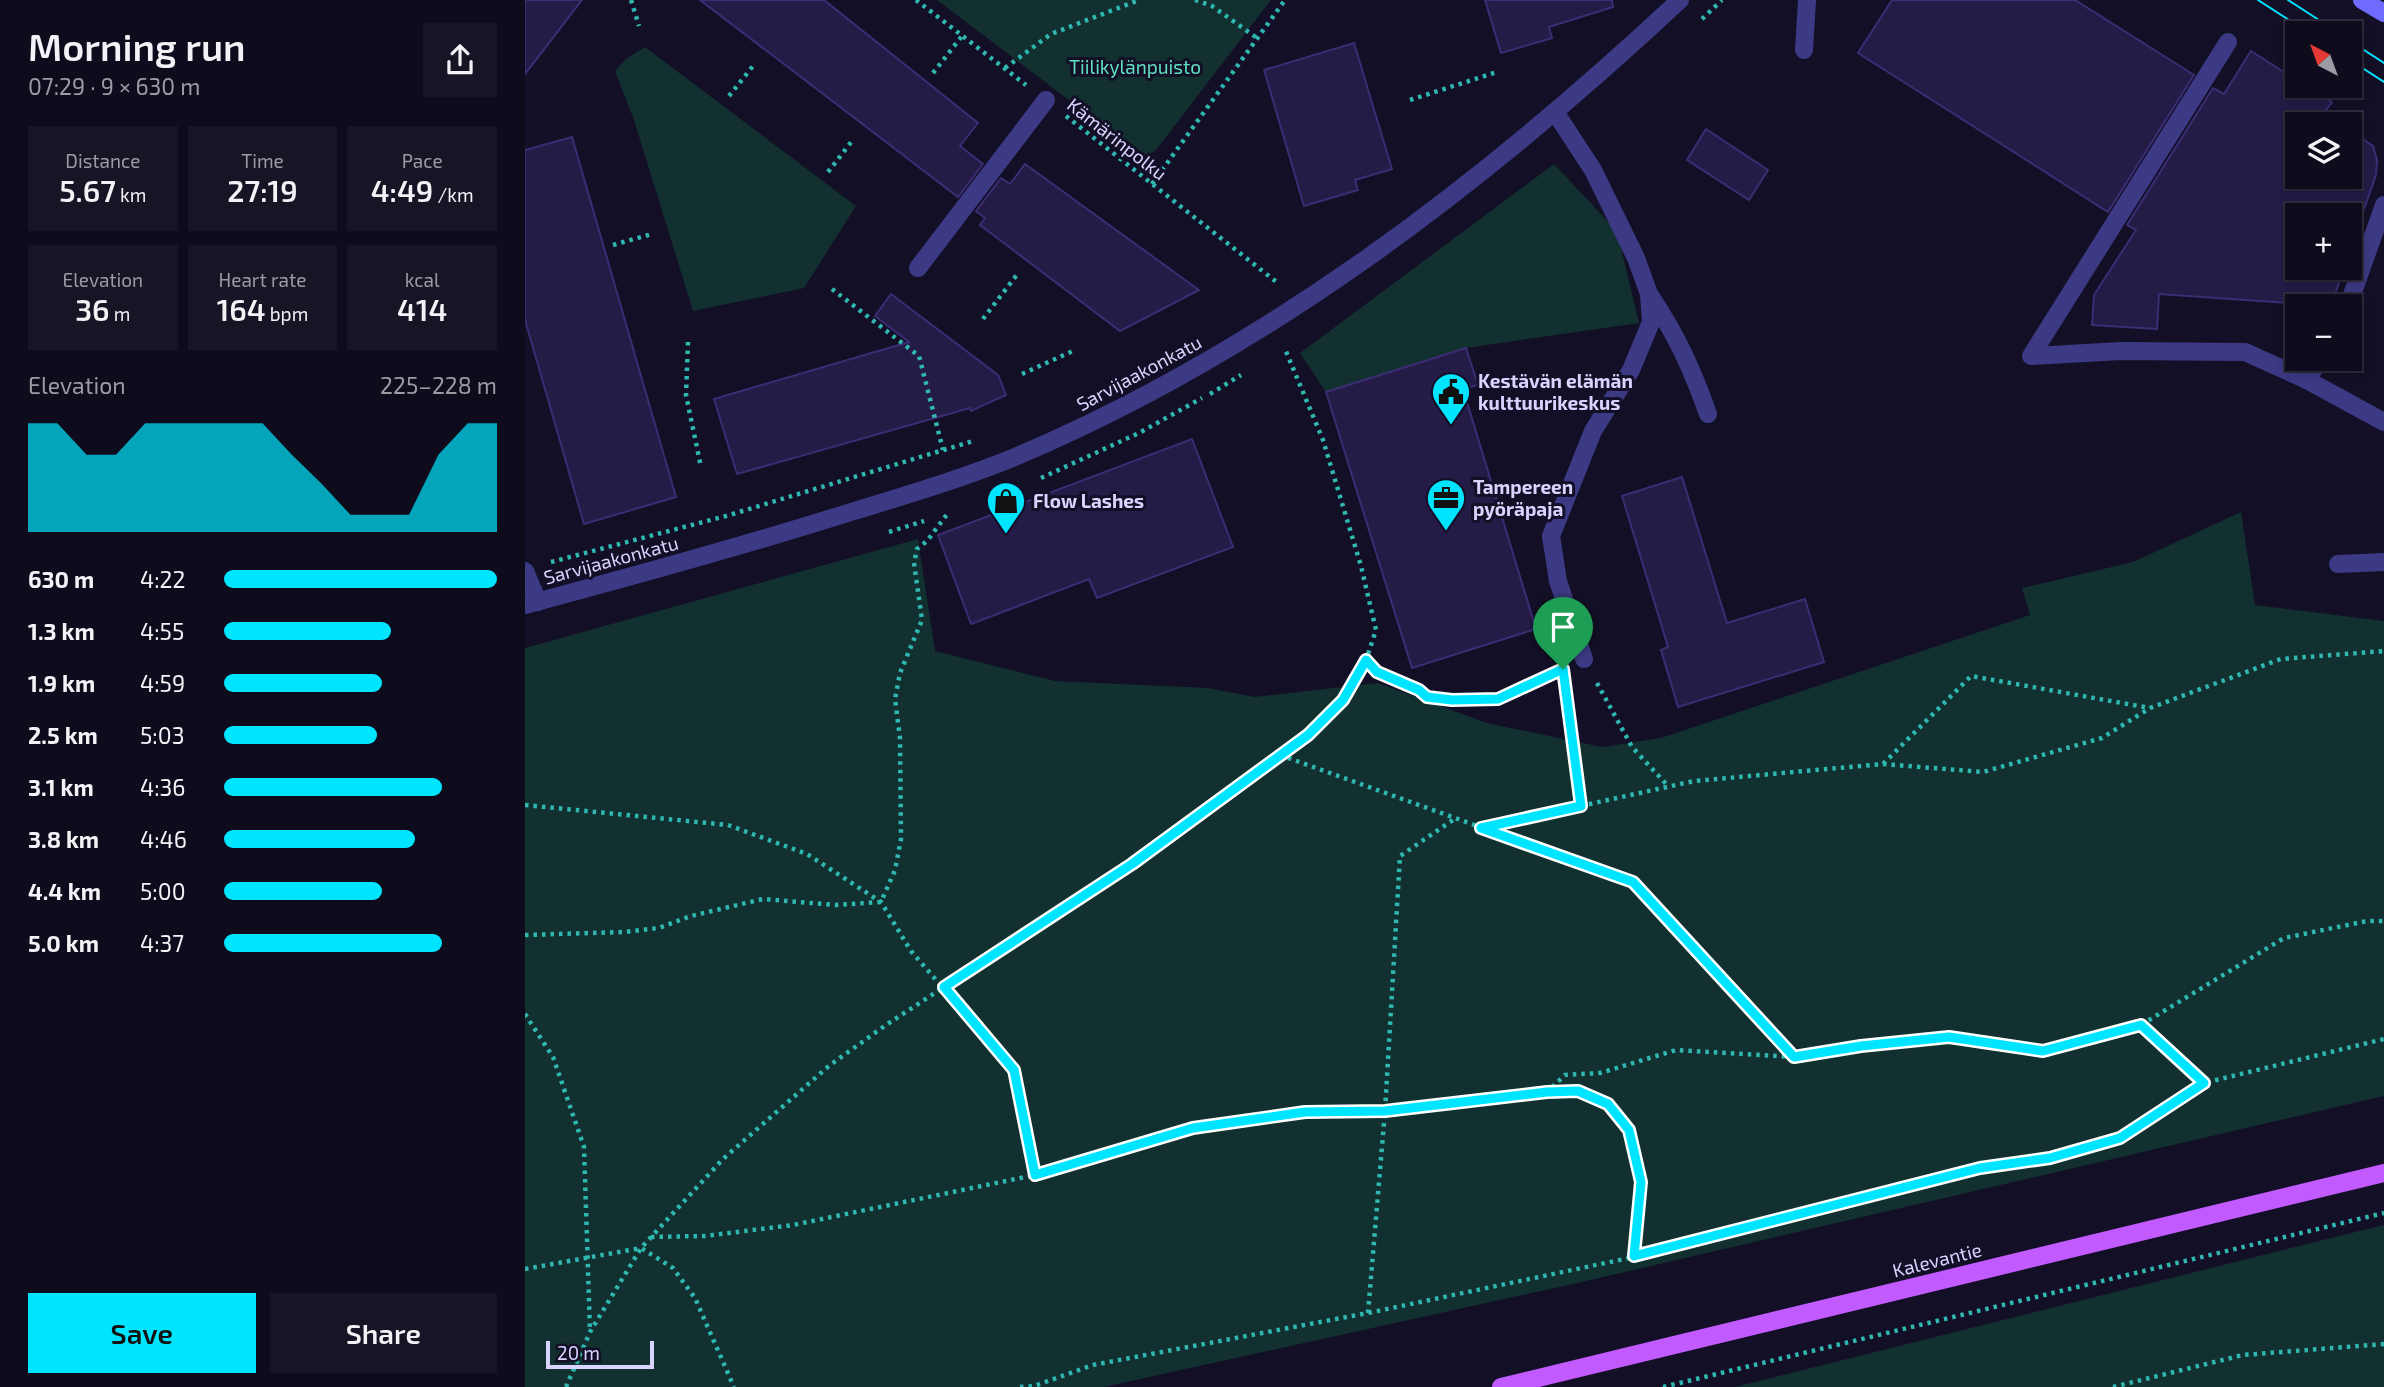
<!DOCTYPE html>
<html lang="en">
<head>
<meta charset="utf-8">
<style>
	:root { --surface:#0e0b1c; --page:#171425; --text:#f1f3f6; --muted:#9b9ba3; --line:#2e2b3b; --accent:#00e5ff }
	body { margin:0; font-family:"Exo 2",sans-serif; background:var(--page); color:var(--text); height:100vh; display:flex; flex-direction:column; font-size:26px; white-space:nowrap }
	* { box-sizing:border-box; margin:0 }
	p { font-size:23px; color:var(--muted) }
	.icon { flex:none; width:38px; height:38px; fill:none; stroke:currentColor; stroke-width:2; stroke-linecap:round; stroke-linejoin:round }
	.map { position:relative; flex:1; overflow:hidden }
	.details { display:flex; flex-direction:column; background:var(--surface); width:525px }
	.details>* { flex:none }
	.needle { width:46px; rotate:319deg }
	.buttons { position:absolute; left:1760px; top:21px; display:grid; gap:14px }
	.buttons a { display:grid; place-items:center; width:77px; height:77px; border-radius:0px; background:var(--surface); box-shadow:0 4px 10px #0003,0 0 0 2px var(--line); font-size:35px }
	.scale { position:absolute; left:21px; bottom:18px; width:108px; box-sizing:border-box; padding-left:7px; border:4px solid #d9d4ff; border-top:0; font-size:19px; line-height:24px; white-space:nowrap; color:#d9d4ff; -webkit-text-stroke:5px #130f26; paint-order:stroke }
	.pin { position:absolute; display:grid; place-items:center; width:60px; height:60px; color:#fff; margin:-72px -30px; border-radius:50% 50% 50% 0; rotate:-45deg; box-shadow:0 0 7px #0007 }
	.pin .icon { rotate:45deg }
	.round { display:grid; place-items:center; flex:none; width:74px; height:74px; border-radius:0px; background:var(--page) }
	.headline { display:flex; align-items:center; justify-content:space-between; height:119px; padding:0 28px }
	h1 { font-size:38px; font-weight:600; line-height:52px }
	.figures { display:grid; grid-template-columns:repeat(3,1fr); gap:10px; height:119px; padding:7px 28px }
	.figures div { display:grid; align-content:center; border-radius:0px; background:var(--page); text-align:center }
	.figures b { font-size:30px; font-weight:600 }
	.figures small { font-size:19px; font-weight:400 }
	.figures p { font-size:19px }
	.chart { height:196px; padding:14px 28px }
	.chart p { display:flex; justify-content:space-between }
	.chart svg { width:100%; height:126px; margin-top:7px; fill:var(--accent); opacity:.7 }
	.button { display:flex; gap:14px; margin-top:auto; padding:14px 28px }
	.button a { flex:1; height:80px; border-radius:0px; background:var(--accent); color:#111; font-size:28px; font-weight:600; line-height:80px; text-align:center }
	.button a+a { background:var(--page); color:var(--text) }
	ul { padding:0 28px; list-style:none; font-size:23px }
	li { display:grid; grid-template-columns:112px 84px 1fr; align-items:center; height:52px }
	li i { height:18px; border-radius:9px; background:var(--accent) }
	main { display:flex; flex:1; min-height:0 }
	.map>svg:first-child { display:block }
	.green { fill:#12302f }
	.building { fill:#241b47; stroke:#3b2d73; stroke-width:2 }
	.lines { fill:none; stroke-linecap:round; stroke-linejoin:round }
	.path { stroke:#2fb8b0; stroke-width:4.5; stroke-dasharray:3.5 5; stroke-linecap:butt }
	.service { stroke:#3d3a85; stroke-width:18 }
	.tertiary { stroke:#3d3a85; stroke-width:18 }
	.secondary { stroke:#6f6bff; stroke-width:18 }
	.primary { stroke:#c25bff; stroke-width:18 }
	.tram { stroke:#00e5ff; stroke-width:2 }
	.route-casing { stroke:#fff; stroke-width:14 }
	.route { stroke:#00e5ff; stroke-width:9 }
	.labels { text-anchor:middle; stroke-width:6; stroke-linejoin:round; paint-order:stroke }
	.park-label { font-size:19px; fill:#5fe0c0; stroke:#130f26 }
	.street-label { font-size:19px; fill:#d9d4ff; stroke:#130f26 }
	.poi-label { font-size:19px; font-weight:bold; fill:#d9d4ff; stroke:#130f26; text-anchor:start }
</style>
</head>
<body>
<main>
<section class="details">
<div class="headline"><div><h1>Morning run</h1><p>07:29 · 9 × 630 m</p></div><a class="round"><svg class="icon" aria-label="share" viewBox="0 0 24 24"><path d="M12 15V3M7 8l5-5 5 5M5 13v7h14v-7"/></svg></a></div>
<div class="figures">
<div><p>Distance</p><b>5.67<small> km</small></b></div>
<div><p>Time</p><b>27:19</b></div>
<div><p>Pace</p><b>4:49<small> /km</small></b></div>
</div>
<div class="figures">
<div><p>Elevation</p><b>36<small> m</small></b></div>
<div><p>Heart rate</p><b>164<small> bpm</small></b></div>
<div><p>kcal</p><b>414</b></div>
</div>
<div class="chart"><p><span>Elevation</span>225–228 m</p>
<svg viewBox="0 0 160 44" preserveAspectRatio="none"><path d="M0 44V6L10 6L20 17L30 17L40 6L50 6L60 6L70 6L80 6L90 17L100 27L110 38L120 38L130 38L140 17L150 6L160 6V44z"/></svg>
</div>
<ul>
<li><b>630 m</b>4:22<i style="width:100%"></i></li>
<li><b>1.3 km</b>4:55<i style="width:61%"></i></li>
<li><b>1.9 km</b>4:59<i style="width:58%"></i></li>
<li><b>2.5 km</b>5:03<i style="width:56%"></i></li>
<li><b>3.1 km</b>4:36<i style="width:80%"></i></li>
<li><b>3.8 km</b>4:46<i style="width:70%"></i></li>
<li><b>4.4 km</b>5:00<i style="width:58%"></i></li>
<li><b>5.0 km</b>4:37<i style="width:80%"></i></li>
</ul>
<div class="button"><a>Save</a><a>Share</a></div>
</section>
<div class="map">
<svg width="1859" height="1387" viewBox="0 0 1859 1387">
	<rect width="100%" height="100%" fill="#130f26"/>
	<!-- green -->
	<g class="green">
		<path d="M412 0H746L631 150 623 155 615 154Z"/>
		<path d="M120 47 331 206 279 288 168 311 109 120 90 71 101 59Z"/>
		<path d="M1029 164 1092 231 1114 323 941 348 801 392 775 353Z"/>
		<path d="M1716 512 1730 605 1859 621V1096L1057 1282 579 1387H0V648L393 539 410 651 530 681 683 688 730 697 853 683 962 723 1077 747 1136 738 1505 615 1497 588 1608 562Z"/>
		<path d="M1859 1225V1387H1210L1822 1234Z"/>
	</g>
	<!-- building -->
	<g class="building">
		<path d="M0 0H57L0 74Z"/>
		<path d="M175 0H299L453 123 435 146 458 164 433 197Z"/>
		<path d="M960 0H1087L1088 7 1024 27 1027 38 976 53Z"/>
		<path d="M1367 0H1550L1669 75 1583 212 1333 53Z"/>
		<path d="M829 43 867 169 830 180 833 190 779 206 739 70Z"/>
		<path d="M1726 51 1773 81V86H1781L1807 102 1799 113 1816 124H1773V177H1825V131L1848 146 1852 160 1851 175 1825 249V215H1773V268H1819L1806 306 1634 294 1632 329 1567 325 1569 295 1611 230 1602 225 1688 88 1699 94Z"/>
		<path d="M1181 129 1243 170 1224 200 1162 160Z"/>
		<path d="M47 137 151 497 59 524 0 320V150Z"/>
		<path d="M500 164 674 290 595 331 455 225 460 218 451 211 476 178 485 184Z"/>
		<path d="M366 294 473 375 481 395 446 411 445 408 212 474 189 399 384 342 350 316Z"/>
		<path d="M941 348 953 385 938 389 1011 629 887 668 801 392Z"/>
		<path d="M667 439 708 547 572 598 564 579 446 624 413 535Z"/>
		<path d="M1157 477 1202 623 1280 599 1299 662 1153 707 1136 650 1143 647 1097 496Z"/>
	</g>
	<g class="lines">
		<!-- path -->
		<g class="path">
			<path d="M106 0 114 26"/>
			<path d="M391 0 501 85"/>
			<path d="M670 0 687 6 732 38"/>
			<path d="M1177 19 1197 0"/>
			<path d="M480 68 526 34 614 0"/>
			<path d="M408 73 437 36"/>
			<path d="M204 96 228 66"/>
			<path d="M885 100 972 72"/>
			<path d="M541 116 754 284"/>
			<path d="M303 172 327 141"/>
			<path d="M627 184 760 0"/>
			<path d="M88 245 127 234"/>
			<path d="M307 289 394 356 418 450"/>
			<path d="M458 319 494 272"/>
			<path d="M163 342 161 395 176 467"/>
			<path d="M497 374 550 350"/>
			<path d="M685 394 716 375"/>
			<path d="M516 478 614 433 677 398"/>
			<path d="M364 532 399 521"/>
			<path d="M26 562 201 516 448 441"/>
			<path d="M841 660 852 672 894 690 902 697 927 700 973 699 1035 670"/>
			<path d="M1039 679 1057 806"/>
			<path d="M1072 683 1107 747 1143 786"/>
			<path d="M755 755 1108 882 1269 1057"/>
			<path d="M1358 764 1458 772 1577 738 1625 708 1756 659 1859 651"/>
			<path d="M0 805 203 825 282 854 356 902 386 951 489 1070 510 1175"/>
			<path d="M956 828 1169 781 1358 764 1446 676 1625 708"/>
			<path d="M0 935 99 932 134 928 166 916 238 899 310 905 356 902 370 870 376 839 375 738 370 699 375 673 397 620 389 563 392 549 402 541 423 513"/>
			<path d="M0 1014 28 1057 59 1147 65 1332"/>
			<path d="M1616 1025 1679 1083"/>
			<path d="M1024 1092 1053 1091 1083 1104 1104 1130 1116 1182 1109 1257"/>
			<path d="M126 1237 180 1236 268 1225 510 1175 668 1128 780 1112 860 1111 1022 1092 1040 1075 1075 1073 1151 1050 1270 1057 1424 1037 1518 1051 1616 1025 1759 938 1842 921H1859"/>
			<path d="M0 1269 116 1248 148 1268 170 1298 209 1387"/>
			<path d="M843 1313 860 1111 875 856 928 820"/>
			<path d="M41 1387 65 1332 116 1248 198 1159 305 1065 361 1025 607 864 783 735 818 700 841 660 851 630 836 566 798 440 760 349"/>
			<path d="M495 1387 509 1386 568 1365 843 1313 1109 1257 1455 1168 1525 1158 1595 1138 1679 1083 1859 1039"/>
			<path d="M1138 1387 1859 1213"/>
			<path d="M1588 1387 1718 1355 1859 1344"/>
		</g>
		<!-- service -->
		<g class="service">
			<path d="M1703 42 1506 356 1596 351 1720 352 1782 380"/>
			<path d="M1279 50 1282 0"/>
			<path d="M1030 112 1068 170 1111 258 1124 294 1126 322 1106 370 1068 431 1026 536 1033 581 1059 659"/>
			<path d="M393 268 521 100"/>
			<path d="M1126 297C1152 336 1167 369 1183 414"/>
			<path d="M1823 306 1859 205"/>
			<path d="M1795 359 1782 380 1859 422"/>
			<path d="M1813 564 1859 562"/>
			<path d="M0 571 13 602"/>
		</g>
		<!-- tertiary -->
		<path class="tertiary" d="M0 605C109 576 218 546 326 512 381 495 436 479 490 457 739 352 958 184 1155 0"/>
		<!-- secondary -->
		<path class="secondary" d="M1837 0 1859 13"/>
		<!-- primary -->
		<path class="primary" d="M976 1387 1859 1173"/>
		<!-- tram -->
		<g class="tram">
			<path d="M1733 0 1784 33"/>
			<path d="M1763 0 1814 33"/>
			<path d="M1825 41 1859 63"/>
			<path d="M1825 60 1859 82"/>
		</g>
	</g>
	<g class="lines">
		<!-- route casing -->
		<g class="route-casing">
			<path id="route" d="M841 660 852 672 894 690 902 697 927 700 973 699 1038 669 1056 806 956 828 1108 882 1269 1057 1336 1046 1424 1037 1518 1051 1616 1025 1679 1083 1595 1138 1525 1158 1455 1168 1109 1256 1116 1182 1104 1130 1083 1104 1053 1091 1022 1092 860 1111 780 1112 668 1128 510 1175 489 1070 419 987 607 864 783 735 818 700Z"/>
		</g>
		<!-- route -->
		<use href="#route" class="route"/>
	</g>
	<!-- icons -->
	<defs>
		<g id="civic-pin" transform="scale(2.0125)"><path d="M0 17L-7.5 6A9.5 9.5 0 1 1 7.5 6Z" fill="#00e5ff" stroke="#130f26"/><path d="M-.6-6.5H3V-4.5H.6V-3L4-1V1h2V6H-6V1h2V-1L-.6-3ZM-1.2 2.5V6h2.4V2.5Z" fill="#111"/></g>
		<g id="office-pin" transform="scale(2.0125)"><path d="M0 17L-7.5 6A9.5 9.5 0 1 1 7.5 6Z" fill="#00e5ff" stroke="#130f26"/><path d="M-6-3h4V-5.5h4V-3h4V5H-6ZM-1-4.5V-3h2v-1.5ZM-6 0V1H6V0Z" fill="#111"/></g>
		<g id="shop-pin" transform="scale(2.0125)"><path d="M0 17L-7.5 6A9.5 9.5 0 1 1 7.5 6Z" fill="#00e5ff" stroke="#130f26"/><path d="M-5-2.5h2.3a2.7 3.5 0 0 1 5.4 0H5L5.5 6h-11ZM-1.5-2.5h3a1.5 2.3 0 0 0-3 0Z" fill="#111"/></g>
	</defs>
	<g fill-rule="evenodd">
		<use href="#civic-pin" x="926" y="392"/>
		<use href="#office-pin" x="921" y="498"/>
		<use href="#shop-pin" x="481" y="501"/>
	</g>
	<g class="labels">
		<!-- park labels -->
		<g class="park-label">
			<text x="610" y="74">Tiilikylänpuisto</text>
		</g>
		<!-- street labels -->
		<g class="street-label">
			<text transform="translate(592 139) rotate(38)" y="7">Kämärinpolku</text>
			<text transform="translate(614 373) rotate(-28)" y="7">Sarvijaakonkatu</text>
			<text transform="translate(86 560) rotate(-15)" y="7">Sarvijaakonkatu</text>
			<text transform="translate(1412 1260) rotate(-14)" y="7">Kalevantie</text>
		</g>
		<!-- poi labels -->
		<g class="poi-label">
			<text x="953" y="388">Kestävän elämän<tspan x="953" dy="22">kulttuurikeskus</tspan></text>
			<text x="948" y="494">Tampereen<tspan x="948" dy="22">pyöräpaja</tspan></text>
			<text x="508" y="508">Flow Lashes</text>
		</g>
	</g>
</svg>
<div class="buttons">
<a><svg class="needle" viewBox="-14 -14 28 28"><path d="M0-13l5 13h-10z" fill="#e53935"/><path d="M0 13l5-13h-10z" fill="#9b9ba3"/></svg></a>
<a><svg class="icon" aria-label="layers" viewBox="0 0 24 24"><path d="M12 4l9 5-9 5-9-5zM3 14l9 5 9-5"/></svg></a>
<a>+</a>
<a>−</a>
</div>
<div class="scale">20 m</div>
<div class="pin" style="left:1038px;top:669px;background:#1e9e55"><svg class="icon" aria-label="arrive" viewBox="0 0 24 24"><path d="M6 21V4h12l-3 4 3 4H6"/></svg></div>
</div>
</main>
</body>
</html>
